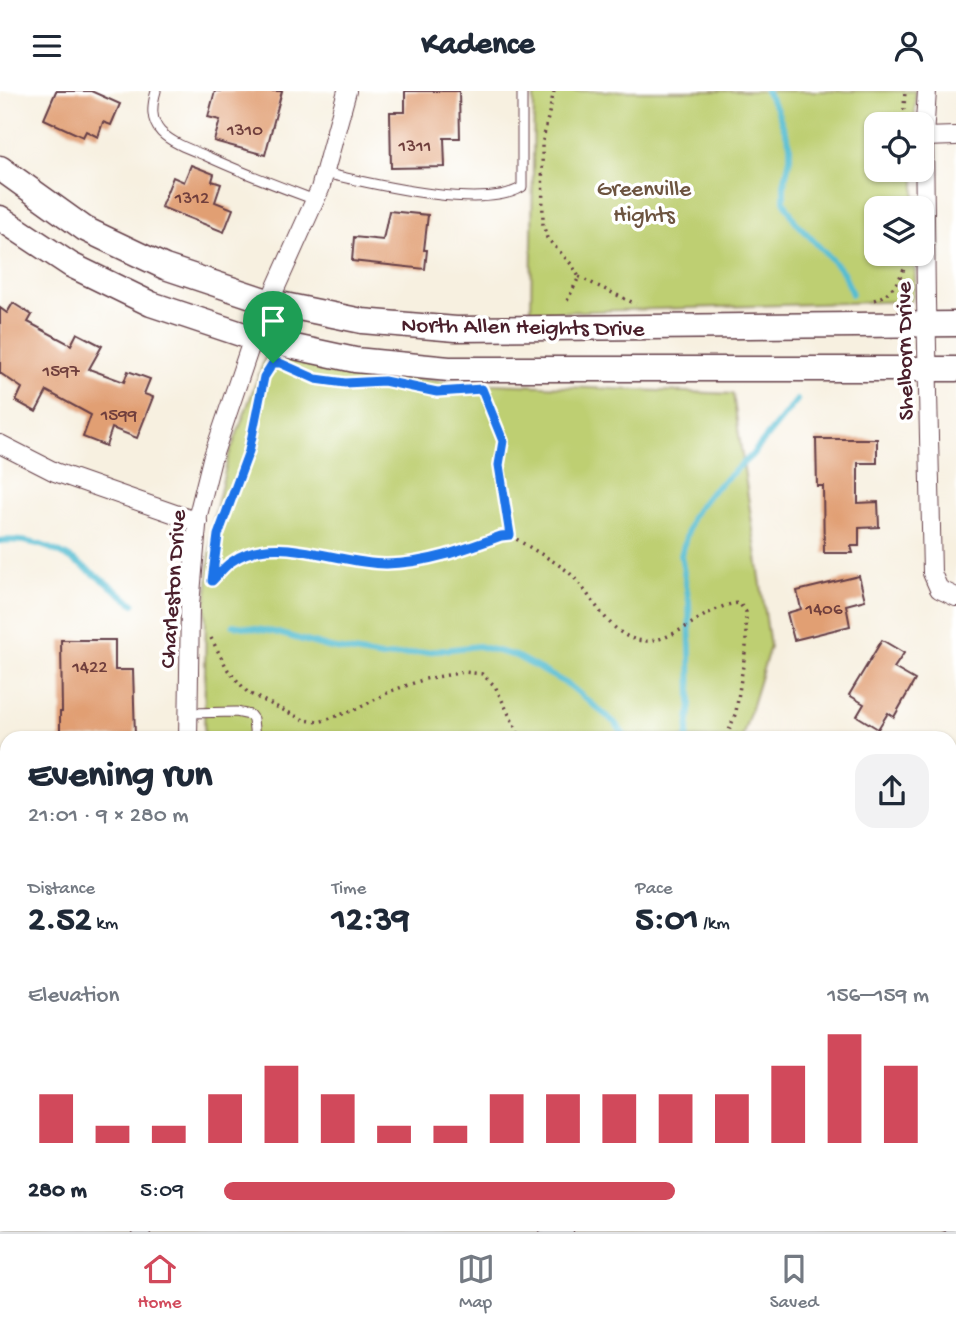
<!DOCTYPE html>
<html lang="en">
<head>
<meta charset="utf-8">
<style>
	:root { --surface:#fff; --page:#f2f2f3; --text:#1f2937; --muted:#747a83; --line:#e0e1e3; --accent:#d1495b }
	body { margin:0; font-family:"Gochi Hand",sans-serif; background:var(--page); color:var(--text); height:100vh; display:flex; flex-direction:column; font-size:26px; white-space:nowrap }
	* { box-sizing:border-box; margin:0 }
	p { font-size:23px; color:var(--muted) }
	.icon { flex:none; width:38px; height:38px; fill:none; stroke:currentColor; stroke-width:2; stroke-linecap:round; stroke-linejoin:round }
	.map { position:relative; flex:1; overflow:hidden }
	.drawer { position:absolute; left:0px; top:640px; width:957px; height:500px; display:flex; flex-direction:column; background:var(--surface); border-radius:21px 21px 0 0; box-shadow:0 2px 5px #0004 }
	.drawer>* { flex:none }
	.controls { position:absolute; left:864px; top:21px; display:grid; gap:14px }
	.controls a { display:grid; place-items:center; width:70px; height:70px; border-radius:14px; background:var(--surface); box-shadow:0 2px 5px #0004; font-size:35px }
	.pin { position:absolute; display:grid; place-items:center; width:60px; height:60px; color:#fff; margin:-72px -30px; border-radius:50% 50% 50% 0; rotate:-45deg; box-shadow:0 0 7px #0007 }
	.pin .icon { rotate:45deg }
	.round { display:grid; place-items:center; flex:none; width:74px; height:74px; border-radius:21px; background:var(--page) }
	.head { display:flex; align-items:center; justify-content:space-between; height:119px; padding:0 28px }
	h1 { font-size:38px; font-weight:800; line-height:52px }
	.figures { display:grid; grid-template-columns:repeat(3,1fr); gap:10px; height:119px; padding:7px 28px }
	.figures div { display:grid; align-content:center }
	.figures b { font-size:35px; font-weight:800 }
	.figures small { font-size:19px; font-weight:400 }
	.figures p { font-size:19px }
	.chart { height:196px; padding:14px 28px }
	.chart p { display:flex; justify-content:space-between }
	.chart svg { width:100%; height:126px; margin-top:7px; stroke:var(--accent); stroke-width:6 }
	ul { padding:0 28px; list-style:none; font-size:23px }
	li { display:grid; grid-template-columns:112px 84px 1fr; align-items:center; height:52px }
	li i { height:18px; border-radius:9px; background:var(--accent) }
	header { display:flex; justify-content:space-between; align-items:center; height:91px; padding:0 28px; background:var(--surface); font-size:32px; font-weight:800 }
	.tab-bar { display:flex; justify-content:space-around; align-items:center; height:98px; border-top:2px solid var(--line); background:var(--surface); font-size:19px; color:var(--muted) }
	.tab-bar a { display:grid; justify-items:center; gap:4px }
	.tab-bar .active { color:var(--accent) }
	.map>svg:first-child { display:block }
	.green { fill:#becf72; stroke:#84774e; stroke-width:2 }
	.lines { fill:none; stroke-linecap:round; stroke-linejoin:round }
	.stream { stroke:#55bdd2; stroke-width:6 }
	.building { fill:#e19f73 }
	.lane-casing { stroke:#643e46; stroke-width:11 }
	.street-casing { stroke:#643e46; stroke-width:20 }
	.secondary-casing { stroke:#643e46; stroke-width:27 }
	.path { stroke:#643e46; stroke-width:3.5; stroke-dasharray:2 5; stroke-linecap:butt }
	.lane { stroke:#fff; stroke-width:9 }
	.street { stroke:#fff; stroke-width:18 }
	.secondary { stroke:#fff; stroke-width:24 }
	.route-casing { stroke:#fff; stroke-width:14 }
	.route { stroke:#1a73e8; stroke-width:9 }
	.labels { text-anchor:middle; stroke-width:7; stroke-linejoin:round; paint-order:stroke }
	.number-label { font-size:19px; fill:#703f3d }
	.park-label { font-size:23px; fill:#6d5440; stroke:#fff }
	.street-label { font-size:23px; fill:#4a1f2b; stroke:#fff }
</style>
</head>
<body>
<header><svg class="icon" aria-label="menu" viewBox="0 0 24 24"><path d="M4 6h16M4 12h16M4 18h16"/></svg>Kadence<svg class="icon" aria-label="person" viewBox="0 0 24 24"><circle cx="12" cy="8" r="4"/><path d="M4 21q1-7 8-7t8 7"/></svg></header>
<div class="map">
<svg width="956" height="1141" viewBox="0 0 956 1141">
	<rect width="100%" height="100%" fill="#fff"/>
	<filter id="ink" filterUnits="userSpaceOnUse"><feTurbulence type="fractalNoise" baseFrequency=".0143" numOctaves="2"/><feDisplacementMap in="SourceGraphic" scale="14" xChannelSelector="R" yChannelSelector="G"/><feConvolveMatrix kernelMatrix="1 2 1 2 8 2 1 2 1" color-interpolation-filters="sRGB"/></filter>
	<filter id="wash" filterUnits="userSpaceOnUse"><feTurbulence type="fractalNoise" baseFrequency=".00686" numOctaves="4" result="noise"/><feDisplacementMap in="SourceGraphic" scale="28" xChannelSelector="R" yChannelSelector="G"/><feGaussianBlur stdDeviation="1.57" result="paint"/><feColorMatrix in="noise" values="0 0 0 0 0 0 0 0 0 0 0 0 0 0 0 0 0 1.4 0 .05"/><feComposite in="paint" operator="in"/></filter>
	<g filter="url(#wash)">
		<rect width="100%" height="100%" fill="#f7f0e0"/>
		<!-- green -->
		<g class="green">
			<path d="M534 0H915V33H877V79H915V117H877V163H915V195L911 210 531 222Z"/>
			<path d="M266 265 355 282 449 291 733 303 770 555 742 647 204 648 206 514 213 431 228 367Z"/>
			<path d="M956 662V937L950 935V663Z"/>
		</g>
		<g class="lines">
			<!-- stream -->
			<g class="stream">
				<path d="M766 0 777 19 790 53V67L784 93V110L795 130 843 181 852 203"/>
				<path d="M0 450C52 443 96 485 134 513"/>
				<path d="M233 534 274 541 331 557 382 566 478 555 516 565 569 594 615 632 627 648"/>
				<path d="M687 648 691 612 689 511 681 464 692 425 709 403 751 365 797 309"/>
				<path d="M950 782H956"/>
			</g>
		</g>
		<g id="blocks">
			<!-- building -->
			<g class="building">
				<path d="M56 0H91L120 13 111 34 103 31 98 46 86 40 83 46 44 28Z"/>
				<path d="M215 0H282L265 64 214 50 220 29 208 26Z"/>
				<path d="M405 0H459L460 47H444L445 76 391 77 390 21H405Z"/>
				<path d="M191 74 214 83 212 90 221 93 215 111 233 118 224 141 161 116 173 86 184 91Z"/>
				<path d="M389 120 428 124 424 159H427L425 178 352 170 354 146 383 149Z"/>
				<path d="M13 212 32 224 28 231 71 254 77 242 102 255 89 278 124 291 128 280 150 288 144 303 153 306 137 347 112 337 106 355 83 346 91 324 47 300 36 321 16 310 22 297 0 282V217L7 222Z"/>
				<path d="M816 348H877V372H858V412L878 411 879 436 859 437V455H851L853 462H824L823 395H817Z"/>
				<path d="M859 485 865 509 846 514 850 535 794 549 787 522 801 518 797 500Z"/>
				<path d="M61 549H115V579H133L135 645 60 648V621H62Z"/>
				<path d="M882 549 904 562 894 577 915 589 894 626 888 622 878 638 857 625 864 613 849 604Z"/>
			</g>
		</g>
	</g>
	<g filter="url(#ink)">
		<use href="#blocks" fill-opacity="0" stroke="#643e46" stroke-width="2"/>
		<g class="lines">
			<!-- lane casing -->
			<g class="lane-casing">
				<g id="lane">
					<path d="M156 0C152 14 150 29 161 41 172 52 189 58 204 64 240 81 278 95 315 109"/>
					<path d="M324 82C369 92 484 121 522 96V0"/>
					<path d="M189 622 236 621 250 624 253 628 255 648"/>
					<path d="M0 959 7 953"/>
					<path d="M943 1134 956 1140"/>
				</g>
			</g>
			<!-- street casing -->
			<g class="street-casing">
				<g id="street">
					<path d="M927 0 924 46 926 210 932 482 939 498 956 506"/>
					<path d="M924 46 956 45"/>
					<path d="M0 353 55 381 198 431"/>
					<path d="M188 648 190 514 198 424 212 368 253 247 320 98 347 0"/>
					<path d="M0 800 7 799"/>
					<path d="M950 958 956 960"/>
					<path d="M0 1122H7"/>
					<path d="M141 1134V1141"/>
					<path d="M546 1134 564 1141"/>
				</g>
			</g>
			<!-- secondary casing -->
			<g class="secondary-casing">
				<g id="secondary">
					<path d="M0 77 85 138 165 176 270 211 362 230 456 238 956 233"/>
					<path d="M0 127 71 174 151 213 253 247 355 269 449 278H956"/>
				</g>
			</g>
			<!-- path -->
			<g class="path">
				<path d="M554 0 542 53 543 133 547 147 572 174 579 186 565 214"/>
				<path d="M903 33 905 0"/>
				<path d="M579 186 636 213"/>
				<path d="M874 209C890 204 899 191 905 175"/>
				<path d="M305 283 315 288 345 292"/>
				<path d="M483 300 503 350 499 374 510 444"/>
				<path d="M217 456C221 423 238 393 248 362 258 333 256 299 272 273"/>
				<path d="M212 490C218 484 224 476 231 471 273 439 339 474 387 473 428 472 463 459 501 445L510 444C528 456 548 466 566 479 593 500 611 558 655 549 685 543 709 514 739 512L746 521V555L736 621 726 648"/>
				<path d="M211 547 228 579 248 602 304 629 319 631 357 618 391 600 425 588 465 581 482 583 495 595 521 648"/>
				<path d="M950 687 956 686"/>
				<path d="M950 863 956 864"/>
			</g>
			<!-- lane -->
			<use href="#lane" class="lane"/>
			<!-- street -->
			<use href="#street" class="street"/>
			<!-- secondary -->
			<use href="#secondary" class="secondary"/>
		</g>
	</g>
	<g class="lines" filter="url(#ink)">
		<!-- route casing -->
		<g class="route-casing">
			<path id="route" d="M273 272H280L316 288 345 292 384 290 437 301 482 298 503 350 499 374 510 444 501 445C463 459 428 472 387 473 338 474 274 439 231 471 224 476 218 484 212 490L218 444 249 360 264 286Z"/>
		</g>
		<!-- route -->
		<use href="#route" class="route"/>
	</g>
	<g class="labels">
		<!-- number labels -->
		<g class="number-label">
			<text x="245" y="44">1310</text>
			<text x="415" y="60">1311</text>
			<text x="192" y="112">1312</text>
			<text x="61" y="285">1597</text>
			<text x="119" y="329">1599</text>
			<text x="824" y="523">1406</text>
			<text x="90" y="581">1422</text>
		</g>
		<!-- park labels -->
		<g class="park-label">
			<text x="644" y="104">Greenville<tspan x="644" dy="26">Hights</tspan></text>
		</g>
		<!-- street labels -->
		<g class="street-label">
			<text transform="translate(523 234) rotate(1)" y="8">North Allen Heights Drive</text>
			<text transform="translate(903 260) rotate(-91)" y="8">Shelborn Drive</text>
			<text transform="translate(171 498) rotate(-86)" y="8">Charleston Drive</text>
		</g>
	</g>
</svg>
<div class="controls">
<a><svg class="icon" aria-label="locate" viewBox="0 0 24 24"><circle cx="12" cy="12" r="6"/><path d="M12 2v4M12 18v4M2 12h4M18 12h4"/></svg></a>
<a><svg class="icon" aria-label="layers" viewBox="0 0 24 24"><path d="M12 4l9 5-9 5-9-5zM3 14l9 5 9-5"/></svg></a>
</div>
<div class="pin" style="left:273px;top:272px;background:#1e9e55"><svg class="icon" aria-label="arrive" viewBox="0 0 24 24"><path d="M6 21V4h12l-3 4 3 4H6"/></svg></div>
<section class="drawer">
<div class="head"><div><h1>Evening run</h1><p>21:01 · 9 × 280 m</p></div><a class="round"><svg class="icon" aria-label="share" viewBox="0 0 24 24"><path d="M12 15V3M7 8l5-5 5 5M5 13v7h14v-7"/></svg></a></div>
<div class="figures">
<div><p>Distance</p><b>2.52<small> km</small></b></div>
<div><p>Time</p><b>12:39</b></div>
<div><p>Pace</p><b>5:01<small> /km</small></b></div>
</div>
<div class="chart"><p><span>Elevation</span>156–159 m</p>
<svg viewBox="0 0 160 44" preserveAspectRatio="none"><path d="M5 44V27M15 44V38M25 44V38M35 44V27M45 44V17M55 44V27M65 44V38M75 44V38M85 44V27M95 44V27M105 44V27M115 44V27M125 44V27M135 44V17M145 44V6M155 44V17"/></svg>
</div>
<ul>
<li><b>280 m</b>5:09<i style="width:64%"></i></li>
</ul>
</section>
</div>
<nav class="tab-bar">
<a class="active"><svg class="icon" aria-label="home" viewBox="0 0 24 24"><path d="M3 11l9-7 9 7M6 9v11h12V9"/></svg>Home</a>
<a><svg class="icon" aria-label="map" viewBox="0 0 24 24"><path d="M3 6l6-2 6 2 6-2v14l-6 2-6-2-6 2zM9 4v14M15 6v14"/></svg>Map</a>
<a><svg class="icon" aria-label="saved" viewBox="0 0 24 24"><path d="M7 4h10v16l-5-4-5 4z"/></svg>Saved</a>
</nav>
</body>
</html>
